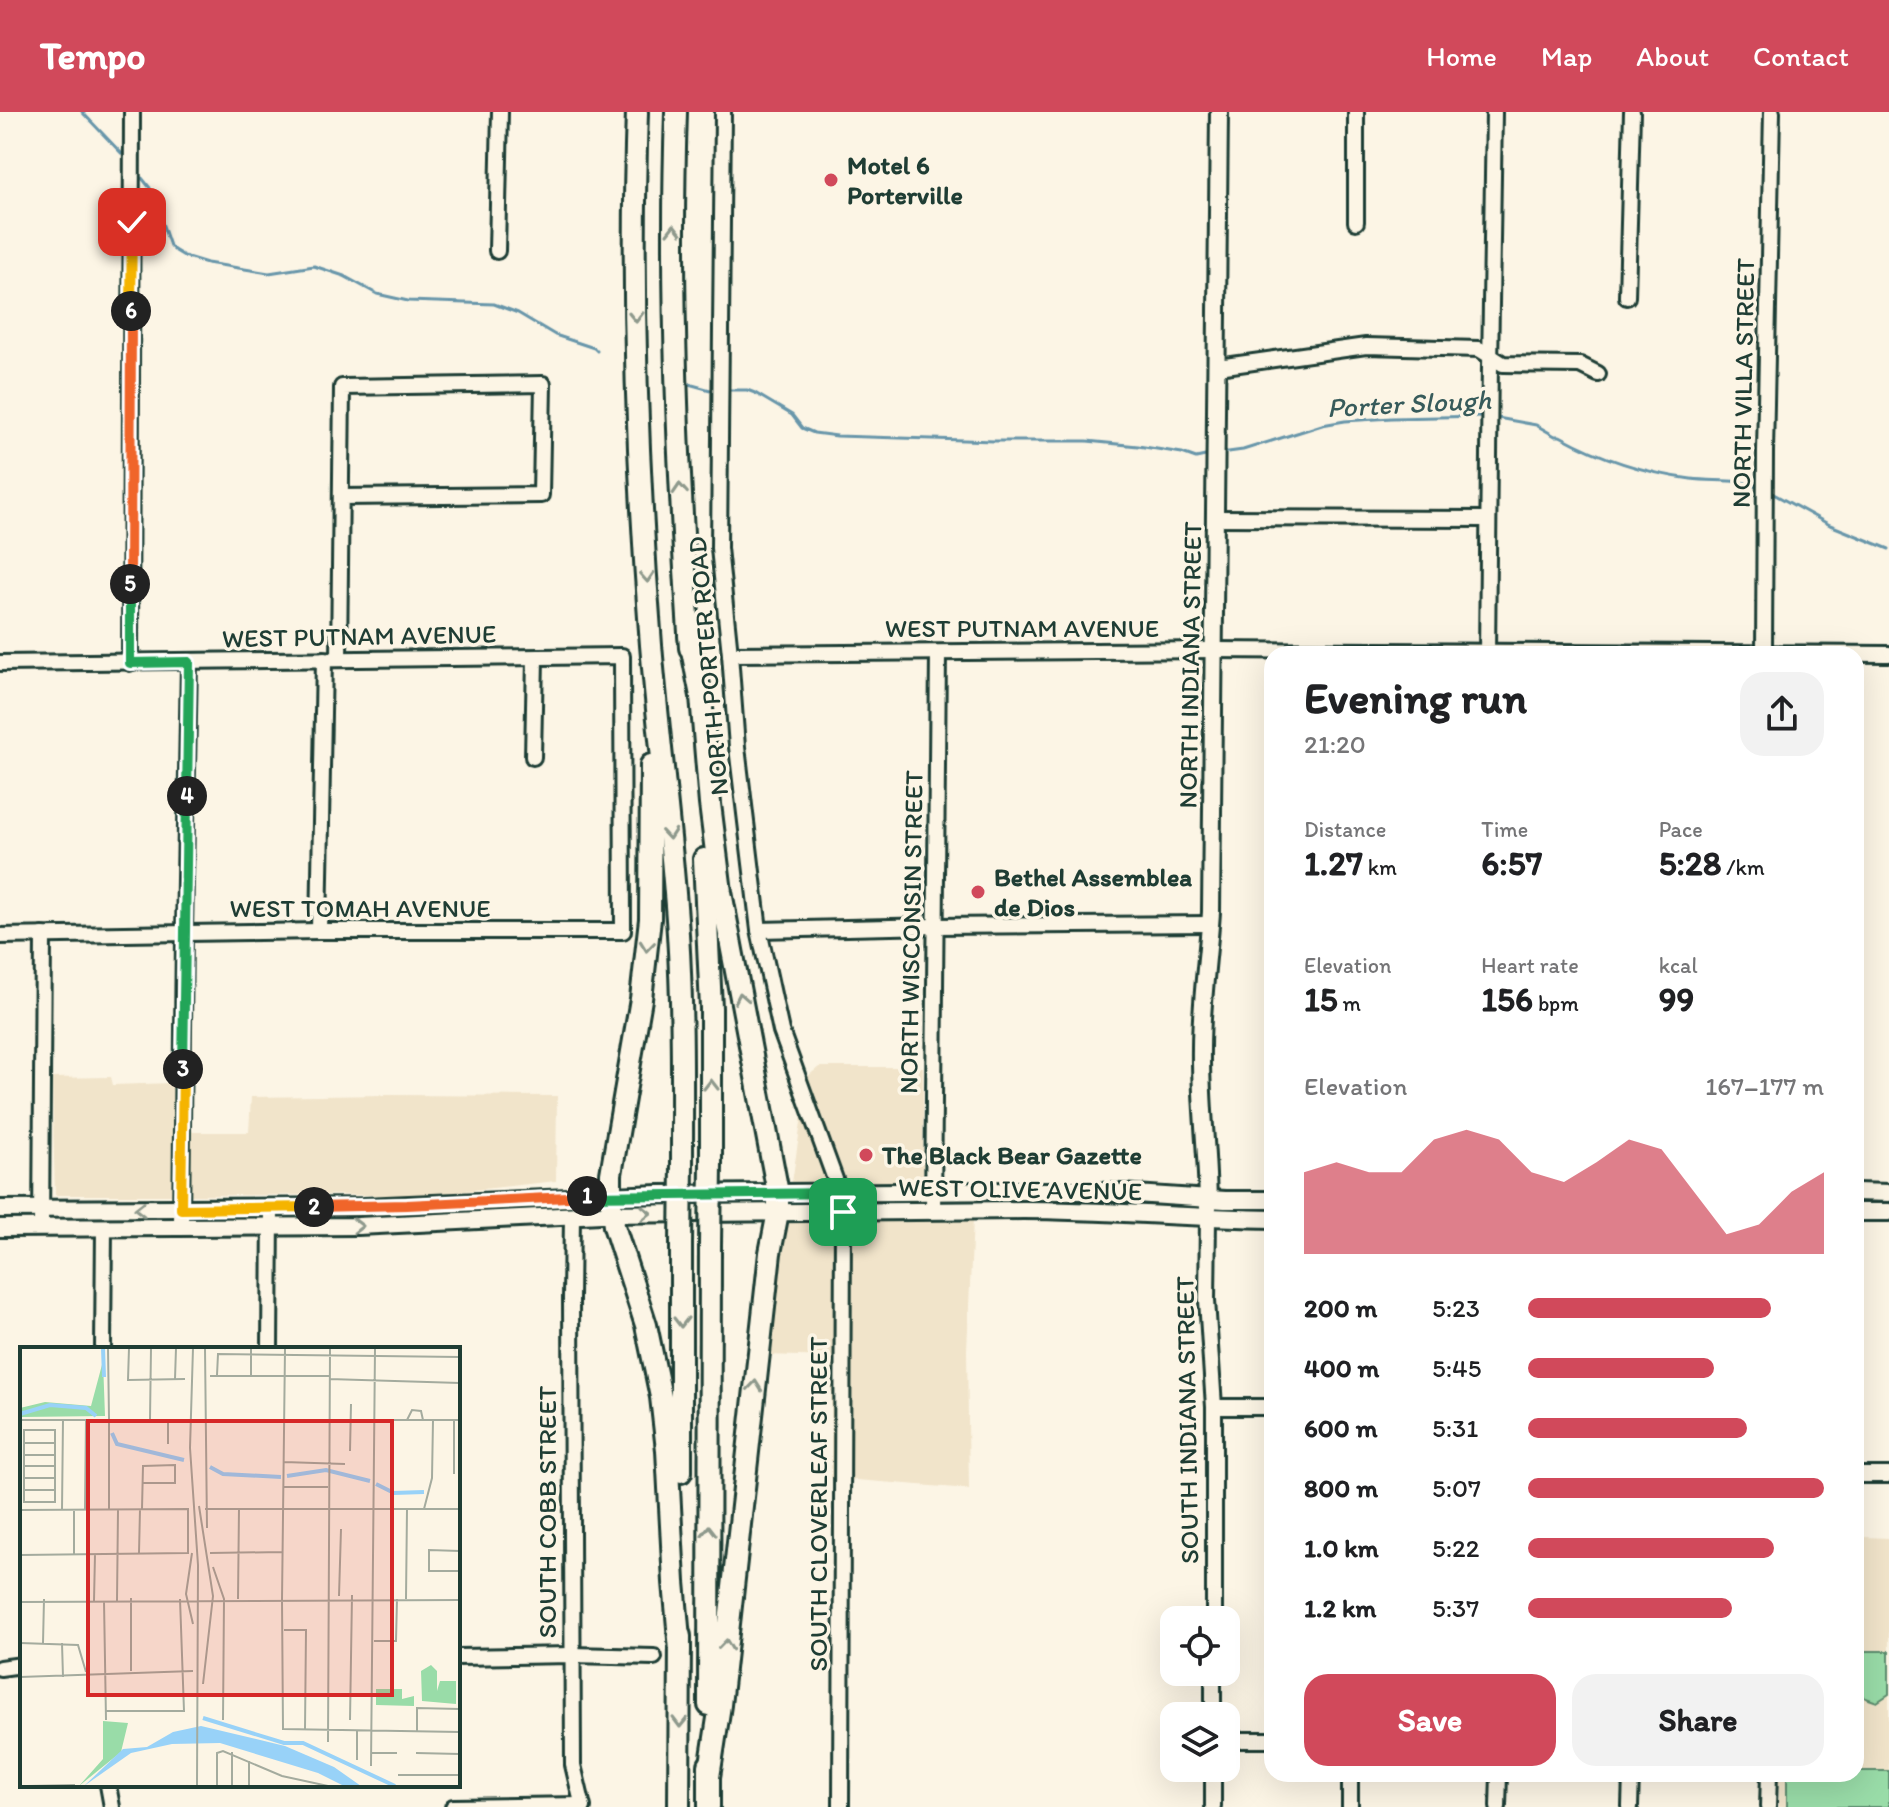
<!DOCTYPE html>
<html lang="en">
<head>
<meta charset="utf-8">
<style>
	:root { --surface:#fff; --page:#f2f2f2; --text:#202124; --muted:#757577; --accent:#d1495b }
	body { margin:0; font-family:Itim,sans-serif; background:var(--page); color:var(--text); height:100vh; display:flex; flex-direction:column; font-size:30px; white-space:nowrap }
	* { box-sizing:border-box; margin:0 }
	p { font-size:26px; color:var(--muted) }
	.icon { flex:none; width:44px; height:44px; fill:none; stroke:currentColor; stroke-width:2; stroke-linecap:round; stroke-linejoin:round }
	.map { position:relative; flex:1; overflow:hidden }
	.panel { position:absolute; left:1264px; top:534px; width:600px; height:1136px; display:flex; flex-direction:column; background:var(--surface); border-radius:24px; box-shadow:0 8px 32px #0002 }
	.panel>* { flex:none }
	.buttons { position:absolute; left:1160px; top:1494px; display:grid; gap:16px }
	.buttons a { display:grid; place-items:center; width:80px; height:80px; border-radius:16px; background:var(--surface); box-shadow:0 8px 32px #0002; font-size:40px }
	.pin { position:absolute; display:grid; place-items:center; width:68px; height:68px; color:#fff; margin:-34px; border-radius:16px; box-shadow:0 4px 12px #0006 }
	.km { position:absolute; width:40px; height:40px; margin:-20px; border-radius:50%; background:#222; color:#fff; font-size:22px; line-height:40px; text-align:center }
	.round { display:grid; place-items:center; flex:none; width:84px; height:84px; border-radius:24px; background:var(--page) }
	.summary { display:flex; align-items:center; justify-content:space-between; height:136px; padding:0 40px }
	h1 { font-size:44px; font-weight:700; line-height:60px }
	.metrics { display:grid; grid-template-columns:repeat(3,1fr); gap:12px; height:136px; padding:8px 40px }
	.metrics div { display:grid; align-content:center }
	.metrics b { font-size:34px; font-weight:700 }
	.metrics small { font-size:22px; font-weight:400 }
	.metrics p { font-size:22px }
	.chart { height:224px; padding:16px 40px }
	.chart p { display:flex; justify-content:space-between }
	.chart svg { width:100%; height:144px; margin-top:8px; fill:var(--accent); opacity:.7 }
	.primary-button { display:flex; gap:16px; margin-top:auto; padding:16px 40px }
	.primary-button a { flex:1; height:92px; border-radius:24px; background:var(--accent); color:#fff; font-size:32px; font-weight:700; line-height:92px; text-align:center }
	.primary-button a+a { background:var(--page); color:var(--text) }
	ul { padding:0 40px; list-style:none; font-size:26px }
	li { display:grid; grid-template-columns:128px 96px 1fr; align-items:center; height:60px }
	li i { height:20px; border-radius:10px; background:var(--accent) }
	header { display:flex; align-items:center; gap:48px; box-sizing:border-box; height:112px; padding:0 40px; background:var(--accent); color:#fff }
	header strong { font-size:38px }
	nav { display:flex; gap:44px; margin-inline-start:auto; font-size:28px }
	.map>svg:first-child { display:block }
	.built { fill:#f1e4ca }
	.green { fill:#99dca8; stroke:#5c8c6e; stroke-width:2 }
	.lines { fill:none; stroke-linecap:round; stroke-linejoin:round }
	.stream { stroke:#6896aa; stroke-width:3 }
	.minor-casing { stroke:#1f3d34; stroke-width:20 }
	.major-casing { stroke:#1f3d34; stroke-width:22 }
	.highway-casing { stroke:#1f3d34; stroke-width:26 }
	.minor { stroke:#fcf5e5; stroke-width:14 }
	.major { stroke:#fcf5e5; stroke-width:16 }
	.highway { stroke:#fcf5e5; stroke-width:20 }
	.highway-bridge-casing { stroke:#1f3d34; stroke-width:26; stroke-linecap:butt }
	.highway-bridge { stroke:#fcf5e5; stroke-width:20 }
	.oneway { stroke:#8e998c }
	.split-1-casing { stroke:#fff; stroke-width:16 }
	.split-2-casing { stroke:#fff; stroke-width:16 }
	.split-3-casing { stroke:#fff; stroke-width:16 }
	.split-4-casing { stroke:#fff; stroke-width:16 }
	.split-5-casing { stroke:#fff; stroke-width:16 }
	.split-6-casing { stroke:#fff; stroke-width:16 }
	.split-7-casing { stroke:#fff; stroke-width:16 }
	.split-1 { stroke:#22a559; stroke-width:10 }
	.split-2 { stroke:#f0652b; stroke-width:10 }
	.split-3 { stroke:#f5b400; stroke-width:10 }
	.split-4 { stroke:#22a559; stroke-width:10 }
	.split-5 { stroke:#22a559; stroke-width:10 }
	.split-6 { stroke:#f0652b; stroke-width:10 }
	.split-7 { stroke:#f5b400; stroke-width:10 }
	.poi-dot { fill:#d1495b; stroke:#fcf5e5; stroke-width:3 }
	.labels { text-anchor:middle; stroke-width:7; stroke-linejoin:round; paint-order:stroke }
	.poi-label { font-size:26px; font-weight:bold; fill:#1f3d34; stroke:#fcf5e5; text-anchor:start }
	.street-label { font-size:26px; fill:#1f3d34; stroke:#fcf5e5 }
	.water-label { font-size:28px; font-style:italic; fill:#375b5b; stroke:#fcf5e5 }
	.inset-river { fill:none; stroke:#98d2f8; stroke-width:4 }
	.inset-road { fill:none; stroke:#a4ab9e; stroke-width:2 }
	.view { fill:#d62828; fill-opacity:0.15; stroke:#d62828; stroke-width:4 }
	.inset-edge { fill:none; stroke:#1f3d34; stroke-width:4 }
</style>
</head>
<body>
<header>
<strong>Tempo</strong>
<nav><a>Home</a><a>Map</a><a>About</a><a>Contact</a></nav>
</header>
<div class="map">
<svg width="1889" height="1695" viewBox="0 0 1889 1695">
	<rect width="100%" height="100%" fill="#fcf5e5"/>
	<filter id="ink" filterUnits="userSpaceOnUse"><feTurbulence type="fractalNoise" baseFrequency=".0125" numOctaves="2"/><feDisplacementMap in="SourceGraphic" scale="16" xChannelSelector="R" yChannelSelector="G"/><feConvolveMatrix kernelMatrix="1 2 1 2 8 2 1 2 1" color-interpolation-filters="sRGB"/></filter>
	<g filter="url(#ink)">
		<!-- built -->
		<g class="built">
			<path d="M819 955H923V1066L973 1107 967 1238 969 1377 831 1366V1245L766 1243 808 964Z"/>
			<path d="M111 965 113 973 172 971 193 1020H249L251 985 386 983 557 984 556 1069 429 1083H55L52 966Z"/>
			<path d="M1864 1425 1889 1426V1695H1779V1662H1856V1528H1864Z"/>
		</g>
		<!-- green -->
		<g class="green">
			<path d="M1859 1539H1889V1582L1877 1590 1866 1586 1856 1580V1541Z"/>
			<path d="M1856 1659H1889V1695H1787V1662H1856Z"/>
		</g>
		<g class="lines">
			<!-- stream -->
			<g class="stream">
				<path d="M82 0 124 44"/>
				<path d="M142 66 150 76 170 134 174 138 184 144 207 151 269 161 314 154 344 164 377 182 408 189 494 192 518 201 555 223 594 236 597 239"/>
				<path d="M685 271 714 279"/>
				<path d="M725 278H747L755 281 792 303 802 316 814 321 837 324 995 329H1087L1138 334 1182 341 1196 346 1210 343"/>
				<path d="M1492 305 1536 313 1555 324H1560C1600 346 1645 361 1691 367 1715 370 1737 366 1760 375"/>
				<path d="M1221 341 1243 338 1322 313 1345 309 1392 306 1485 304"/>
				<path d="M1770 380 1830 413 1889 437"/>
			</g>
			<!-- minor casing -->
			<g class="minor-casing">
				<g id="minor">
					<path d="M723 0 719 436 730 542 737 635 759 818 781 919 840 1081 843 1100 841 1695"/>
					<path d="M1356 0V110"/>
					<path d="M497 139 500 0"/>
					<path d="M1627 185 1632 0"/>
					<path d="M1218 255 1366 234 1479 237 1503 252 1580 253 1598 262"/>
					<path d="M1215 406 1487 407"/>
					<path d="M730 542 1214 538 1889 542"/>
					<path d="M1487 542C1488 361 1491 181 1494 0"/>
					<path d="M1764 542 1765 340 1772 0"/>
					<path d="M339 546 342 275 543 272 541 383 341 385"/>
					<path d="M0 551 622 544 623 819H319L0 824"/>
					<path d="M130 551 132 0"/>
					<path d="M533 645 535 546"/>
					<path d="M759 818 935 814 1210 812"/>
					<path d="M319 819 324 547"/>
					<path d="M933 1099 938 541"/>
					<path d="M572 1103 571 1187 573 1653 583 1695"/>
					<path d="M1208 1106 1207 1188 1214 1295V1508"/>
					<path d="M181 1114 184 821 189 550"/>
					<path d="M41 1116 43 823"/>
					<path d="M103 1237 104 1115"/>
					<path d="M270 1237 271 1096"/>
					<path d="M1214 1295H1272"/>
					<path d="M1856 1363H1889"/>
					<path d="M458 1545 572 1543 654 1545"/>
					<path d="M0 1556 22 1553"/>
					<path d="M1213 1604V1560"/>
					<path d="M1226 1628H1272"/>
					<path d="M108 1673 112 1695"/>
					<path d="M453 1695 582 1693"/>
					<path d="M1213 1695V1656"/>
					<path d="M1350 1695V1662"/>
					<path d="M1498 1695 1499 1662"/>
					<path d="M1630 1695 1631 1662"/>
					<path d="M1768 1695 1769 1662"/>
				</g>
			</g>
			<!-- major casing -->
			<g class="major-casing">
				<g id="major">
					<path d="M1856 1080 1889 1081"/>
					<path d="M1208 1096C1208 1043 1200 990 1201 936 1201 890 1208 845 1211 800L1219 0"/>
					<path d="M0 1097 363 1095 659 1082 1017 1079H1090L1225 1088H1272"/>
					<path d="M1856 1100H1889"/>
					<path d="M0 1116 358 1114 601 1102 1023 1098C1106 1098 1189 1106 1272 1107"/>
				</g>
			</g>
			<!-- highway casing -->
			<g class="highway-casing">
				<g id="highway">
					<path d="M637 0C631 177 637 356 651 533 659 629 672 725 678 822 683 899 682 975 682 1052"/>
					<path d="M676 0C670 179 678 357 690 536"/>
					<path d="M689 523 701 584 710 692 721 780 778 1081V1100L770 1141 720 1593 709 1665"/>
					<path d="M651 653 650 807 641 887 611 1062V1091L614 1114 646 1213 661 1285 667 1338 674 1470 680 1538"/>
					<path d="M704 747 711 896V1051"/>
					<path d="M681 1360V1132"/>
					<path d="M709 1593 710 1133"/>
					<path d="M709 1653V1695"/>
					<path d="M679 1695 680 1524"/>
				</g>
			</g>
			<!-- minor -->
			<use href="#minor" class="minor"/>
			<!-- major -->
			<use href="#major" class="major"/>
			<!-- highway -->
			<use href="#highway" class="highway"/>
			<!-- highway-bridge casing -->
			<g class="highway-bridge-casing">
				<g id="highway-bridge">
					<path d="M681 1132 682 1052"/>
					<path d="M710 1133 711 1051"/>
				</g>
			</g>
			<!-- highway-bridge -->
			<use href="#highway-bridge" class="highway-bridge"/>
		</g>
		<!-- one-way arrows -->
		<defs><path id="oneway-chevron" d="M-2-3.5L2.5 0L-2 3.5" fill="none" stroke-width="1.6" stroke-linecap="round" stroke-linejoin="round" transform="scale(2)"/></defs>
		<g class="oneway">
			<use href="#oneway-chevron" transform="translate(674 118) rotate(-90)"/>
			<use href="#oneway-chevron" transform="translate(636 205) rotate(89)"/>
			<use href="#oneway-chevron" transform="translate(680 377) rotate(-94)"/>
			<use href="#oneway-chevron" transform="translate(647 465) rotate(86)"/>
			<use href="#oneway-chevron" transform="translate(669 722) rotate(85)"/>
			<use href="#oneway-chevron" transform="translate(647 834) rotate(96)"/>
			<use href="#oneway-chevron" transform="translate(741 886) rotate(-101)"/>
			<use href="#oneway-chevron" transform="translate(711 973) rotate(-90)"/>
			<use href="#oneway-chevron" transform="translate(140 1097) rotate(180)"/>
			<use href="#oneway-chevron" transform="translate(646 1101)"/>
			<use href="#oneway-chevron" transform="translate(358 1114) rotate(-1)"/>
			<use href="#oneway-chevron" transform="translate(681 1210) rotate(90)"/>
			<use href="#oneway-chevron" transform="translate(755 1274) rotate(-84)"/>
			<use href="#oneway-chevron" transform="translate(709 1419) rotate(-90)"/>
			<use href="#oneway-chevron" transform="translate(726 1533) rotate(-84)"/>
			<use href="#oneway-chevron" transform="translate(680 1610) rotate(91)"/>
		</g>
	</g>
	<g class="lines" filter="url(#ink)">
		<!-- split-1 casing -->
		<g class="split-1-casing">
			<path id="split-1" d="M587 1084 840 1081 843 1100"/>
		</g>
		<!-- split-2 casing -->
		<g class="split-2-casing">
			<path id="split-2" d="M314 1095 407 1093 587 1084"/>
		</g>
		<!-- split-3 casing -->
		<g class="split-3-casing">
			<path id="split-3" d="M183 957 181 1097 314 1095"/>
		</g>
		<!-- split-4 casing -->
		<g class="split-4-casing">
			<path id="split-4" d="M183 957 187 684"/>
		</g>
		<!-- split-5 casing -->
		<g class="split-5-casing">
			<path id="split-5" d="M130 472V551L189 550 187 684"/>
		</g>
		<!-- split-6 casing -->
		<g class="split-6-casing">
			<path id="split-6" d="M130 472 131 199"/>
		</g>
		<!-- split-7 casing -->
		<g class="split-7-casing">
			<path id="split-7" d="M131 199 132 110"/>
		</g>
		<!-- split-1 -->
		<use href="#split-1" class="split-1"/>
		<!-- split-2 -->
		<use href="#split-2" class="split-2"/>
		<!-- split-3 -->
		<use href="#split-3" class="split-3"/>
		<!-- split-4 -->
		<use href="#split-4" class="split-4"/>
		<!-- split-5 -->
		<use href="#split-5" class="split-5"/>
		<!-- split-6 -->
		<use href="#split-6" class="split-6"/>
		<!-- split-7 -->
		<use href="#split-7" class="split-7"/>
	</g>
	<!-- markers -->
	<g class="poi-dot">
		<circle cx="831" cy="68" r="8"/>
		<circle cx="978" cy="780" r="8"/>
		<circle cx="866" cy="1043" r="8"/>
	</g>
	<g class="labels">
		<!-- poi labels -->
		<g class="poi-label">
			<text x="847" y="62">Motel 6<tspan x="847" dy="30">Porterville</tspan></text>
			<text x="994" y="774">Bethel Assemblea<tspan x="994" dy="30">de Dios</tspan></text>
			<text x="882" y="1052">The Black Bear Gazette</text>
		</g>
		<!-- street labels -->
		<g class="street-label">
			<text transform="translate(1743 271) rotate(-89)" y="9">NORTH VILLA STREET</text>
			<text x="1022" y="525">WEST PUTNAM AVENUE</text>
			<text transform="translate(359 524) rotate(-1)" y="9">WEST PUTNAM AVENUE</text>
			<text transform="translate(1190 553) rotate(-89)" y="9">NORTH INDIANA STREET</text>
			<text transform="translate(708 554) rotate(-95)" y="9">NORTH PORTER ROAD</text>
			<text x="360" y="805">WEST TOMAH AVENUE</text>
			<text transform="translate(911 820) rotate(-89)" y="9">NORTH WISCONSIN STREET</text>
			<text transform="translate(1020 1077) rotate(1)" y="9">WEST OLIVE AVENUE</text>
			<text transform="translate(1187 1308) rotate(-91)" y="9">SOUTH INDIANA STREET</text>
			<text transform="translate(818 1392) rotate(-90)" y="9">SOUTH CLOVERLEAF STREET</text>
			<text transform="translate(547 1400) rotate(-90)" y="9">SOUTH COBB STREET</text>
		</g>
		<!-- water labels -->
		<g class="water-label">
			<text transform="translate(1409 291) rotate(-3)" y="10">Porter Slough</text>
		</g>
	</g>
	<!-- overview -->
	<g transform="translate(20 1235)">
		<rect width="440" height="440" fill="#fcf5e5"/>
		<path d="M83 14 85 69 0 70V61L25 55 71 59ZM411 318 417 324V344L420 334H436V357L402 354 401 324ZM356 342H382V352L394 349V359L356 358ZM83 374 108 376 101 405 59 439 83 412Z" fill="#99dca8"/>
		<path d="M181 379 265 399 314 420 341 439H324L298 426 200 396 152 397 111 406 64 439 103 402 127 400 153 385Z" fill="#98d2f8"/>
		<path class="inset-river" d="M83 1 84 30M0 67 30 58 66 61 76 69M92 86 97 97 164 113M190 120 203 127 261 130M267 129 306 123 350 134M356 137 374 146 404 145M183 371 264 396H283L375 439"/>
		<path class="inset-road" d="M88 1 89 71M109 1 108 33 165 32M173 1 170 101 178 218 177 439M185 1 187 181M197 28 198 7 440 10M231 28V1M190 29H309M155 32 156 1M309 32 440 36M130 72 131 1M0 73H440M387 73 392 63 401 64 403 73M4 83H35V155H4ZM4 96H35M148 97V72M330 104 331 57M4 108H35M264 115 325 117M4 119H35M434 127V73M4 131H35M264 140H308M4 143H35M179 159 193 249 183 337M122 162 123 119 155 118V136H123M185 162H440M404 162 412 131 413 73M0 163 168 162V206L0 208M42 163 43 72M65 163 66 72M89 163V71M440 204 409 203V224H440M119 206 120 162M172 206 166 247 173 277M190 206 263 205M54 207V163M193 220 204 252 203 373M319 249 321 182M218 252 219 161M386 252 387 162M262 253 263 382 440 385M262 253 265 1M74 254 75 207M84 254 86 373M97 254 98 163M0 255 440 253M264 283H286L285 382M354 294H376L377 252M0 296 58 298 66 325M23 296 24 252M42 296 43 330M111 324V251M0 330 173 324M86 348 162 347M86 364H164L160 252M330 373 332 248M397 384V361L440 362M308 395 310 1M212 405V439M351 406H377M396 406 440 407M337 413V384M351 419 355 1M378 428H440M7 439 55 438M197 439V406L203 404 262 429 308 439M229 439V414M439 439 440 383"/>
		<path class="view" d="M68 74H372V348H68Z"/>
		<rect width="440" height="440" class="inset-edge"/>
	</g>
</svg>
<div class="buttons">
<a><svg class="icon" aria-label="locate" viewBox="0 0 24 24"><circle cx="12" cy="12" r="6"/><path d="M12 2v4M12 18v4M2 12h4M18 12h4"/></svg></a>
<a><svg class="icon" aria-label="layers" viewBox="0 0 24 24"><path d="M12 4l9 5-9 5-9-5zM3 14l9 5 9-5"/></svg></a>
</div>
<div class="pin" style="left:843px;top:1100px;background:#1e9e55"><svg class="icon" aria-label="arrive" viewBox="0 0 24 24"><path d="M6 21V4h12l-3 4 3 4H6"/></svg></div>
<div class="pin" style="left:132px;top:110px;background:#d93025"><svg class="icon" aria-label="check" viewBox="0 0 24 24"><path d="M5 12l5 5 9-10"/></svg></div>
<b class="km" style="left:587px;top:1084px">1</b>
<b class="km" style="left:314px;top:1095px">2</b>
<b class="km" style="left:183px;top:957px">3</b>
<b class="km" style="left:187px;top:684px">4</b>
<b class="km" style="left:130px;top:472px">5</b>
<b class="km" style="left:131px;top:199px">6</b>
<section class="panel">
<div class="summary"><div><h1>Evening run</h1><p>21:20</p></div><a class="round"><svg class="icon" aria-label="share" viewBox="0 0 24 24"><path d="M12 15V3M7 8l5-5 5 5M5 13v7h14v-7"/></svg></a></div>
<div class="metrics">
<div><p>Distance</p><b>1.27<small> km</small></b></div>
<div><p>Time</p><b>6:57</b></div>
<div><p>Pace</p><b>5:28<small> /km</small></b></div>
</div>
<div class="metrics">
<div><p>Elevation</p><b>15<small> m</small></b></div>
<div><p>Heart rate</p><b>156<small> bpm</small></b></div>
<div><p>kcal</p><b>99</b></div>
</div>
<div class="chart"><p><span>Elevation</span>167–177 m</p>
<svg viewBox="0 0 160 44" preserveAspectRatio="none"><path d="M0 44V19L10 16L20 19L30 19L40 9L50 6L60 9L70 19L80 22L90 16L100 9L110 12L120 25L130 38L140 35L150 25L160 19V44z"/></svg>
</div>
<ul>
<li><b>200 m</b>5:23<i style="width:82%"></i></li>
<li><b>400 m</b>5:45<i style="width:63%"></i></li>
<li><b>600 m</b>5:31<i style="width:74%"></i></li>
<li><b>800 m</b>5:07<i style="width:100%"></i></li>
<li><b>1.0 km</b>5:22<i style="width:83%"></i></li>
<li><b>1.2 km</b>5:37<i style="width:69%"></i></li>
</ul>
<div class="primary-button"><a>Save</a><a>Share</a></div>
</section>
</div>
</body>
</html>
